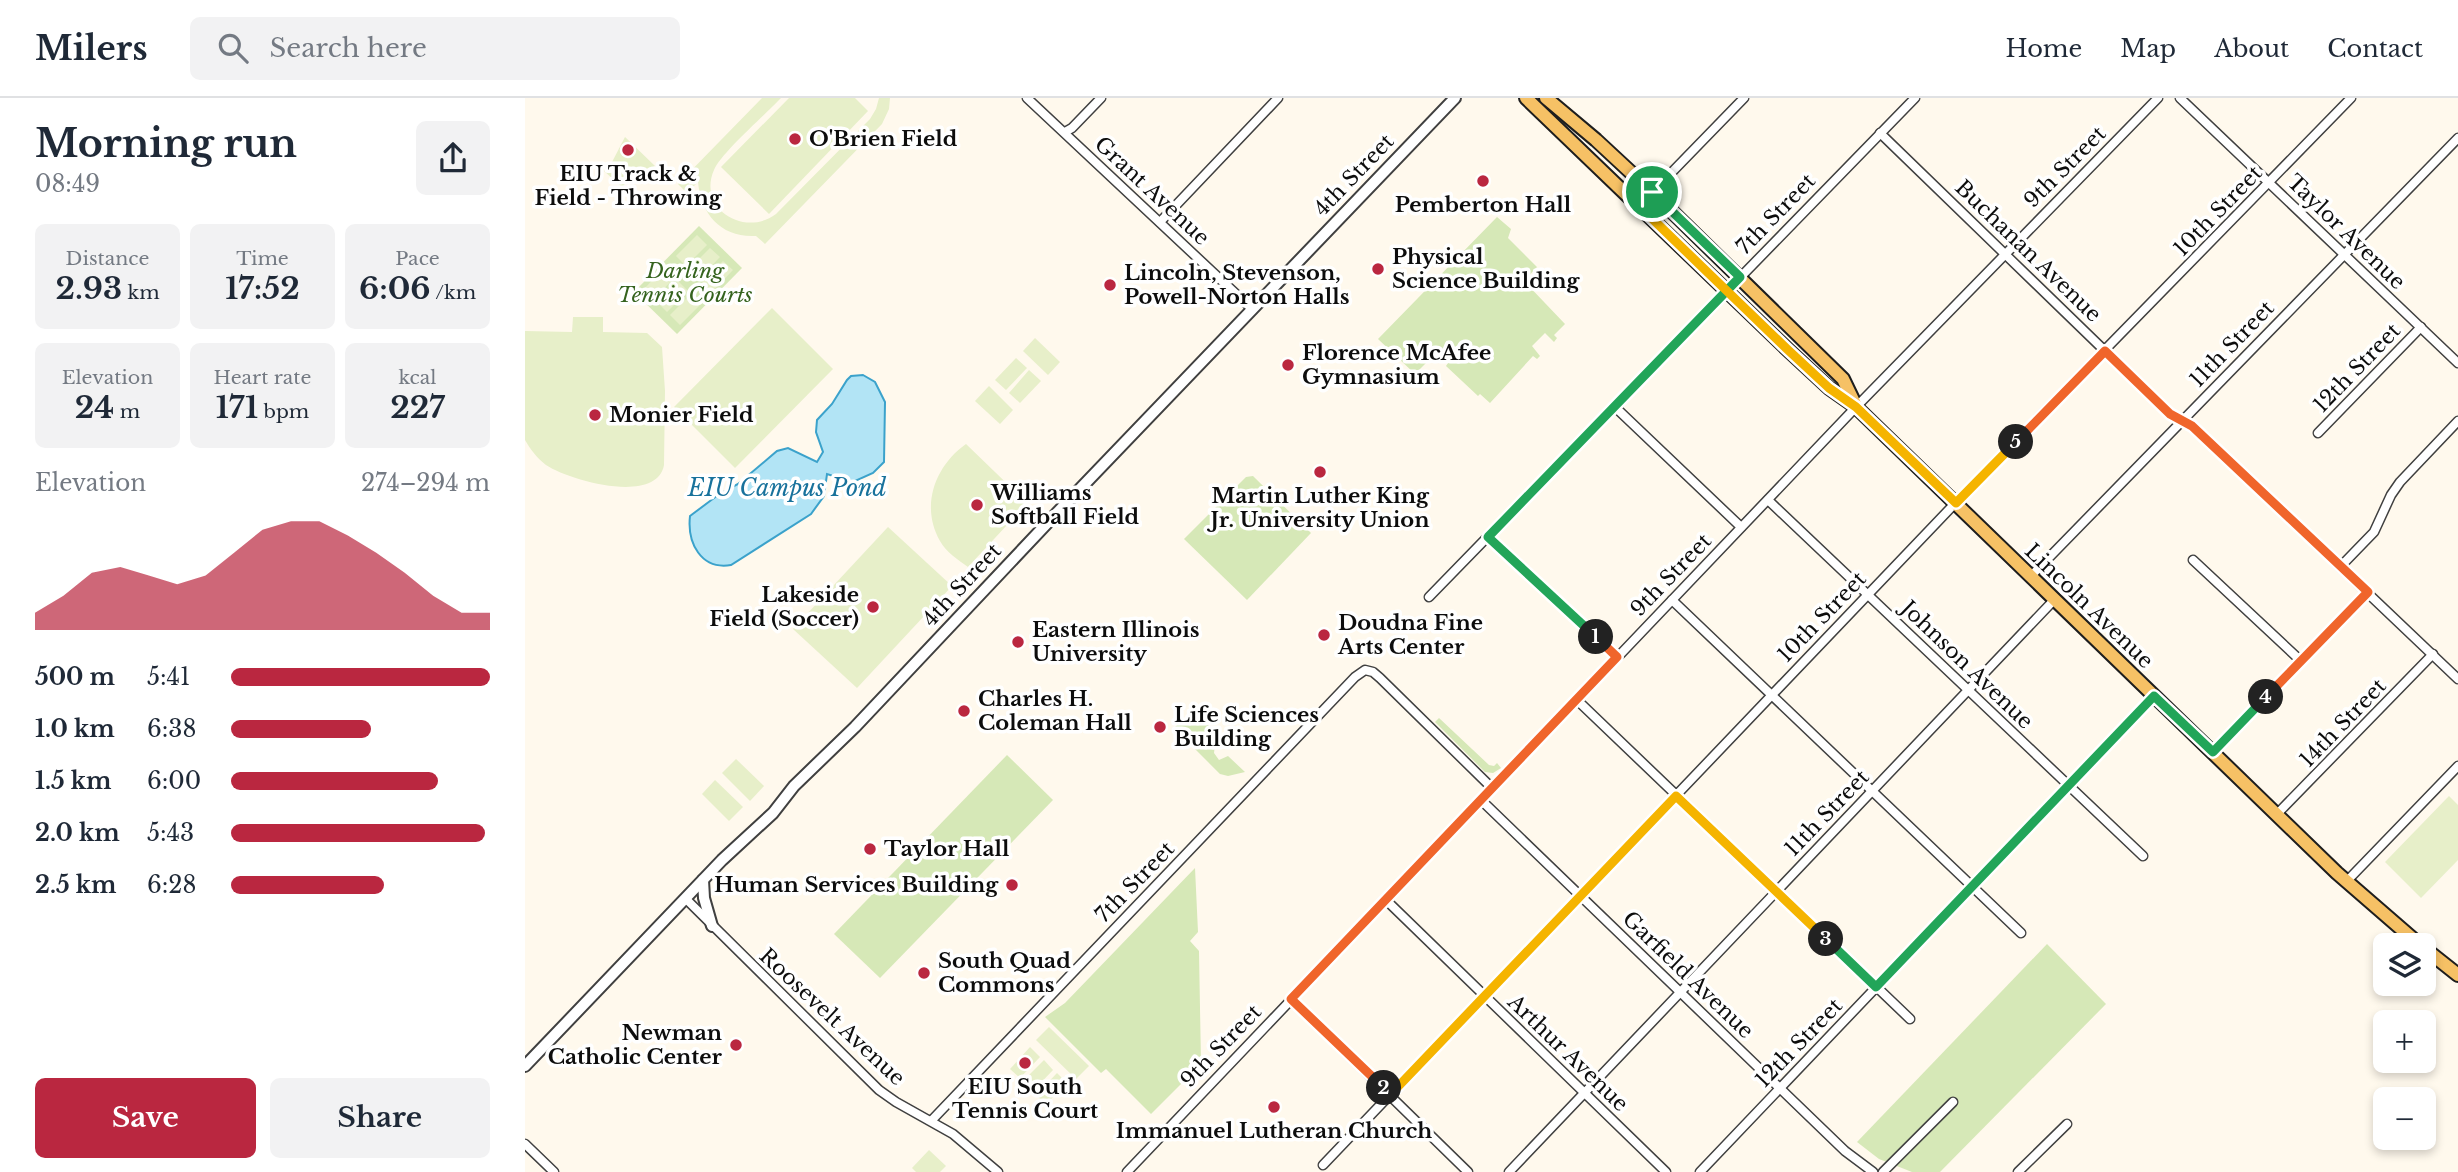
<!DOCTYPE html>
<html lang="en">
<head>
<meta charset="utf-8">
<style>
	:root { --surface:#fff; --page:#f2f2f3; --text:#1f2937; --muted:#747a83; --line:#e0e1e3; --accent:#ba2740 }
	body { margin:0; font-family:"Libre Baskerville",serif; background:var(--page); color:var(--text); height:100vh; display:flex; flex-direction:column; font-size:26px; white-space:nowrap }
	* { box-sizing:border-box; margin:0 }
	p { font-size:23px; color:var(--muted) }
	.icon { flex:none; width:38px; height:38px; fill:none; stroke:currentColor; stroke-width:2; stroke-linecap:round; stroke-linejoin:round }
	.map { position:relative; flex:1; overflow:hidden }
	.sheet { display:flex; flex-direction:column; background:var(--surface); width:525px }
	.sheet>* { flex:none }
	.controls { position:absolute; left:1848px; top:835px; display:grid; gap:14px }
	.controls a { display:grid; place-items:center; width:63px; height:63px; border-radius:10px; background:var(--surface); box-shadow:0 4px 10px #0003; font-size:35px }
	.pin { position:absolute; display:grid; place-items:center; width:60px; height:60px; color:#fff; margin:-30px; border:4px solid #fff; border-radius:50%; box-shadow:0 2px 7px #0007 }
	.km { position:absolute; width:35px; height:35px; margin:-18px; border-radius:50%; background:#222; color:#fff; font-size:19px; line-height:35px; text-align:center }
	.round { display:grid; place-items:center; flex:none; width:74px; height:74px; border-radius:10px; background:var(--page) }
	.head { display:flex; align-items:center; justify-content:space-between; height:119px; padding:0 35px }
	h1 { font-size:38px; font-weight:700; line-height:52px }
	.stats { display:grid; grid-template-columns:repeat(3,1fr); gap:10px; height:119px; padding:7px 35px }
	.stats div { display:grid; align-content:center; border-radius:10px; background:var(--page); text-align:center }
	.stats b { font-size:30px; font-weight:700 }
	.stats small { font-size:19px; font-weight:400 }
	.stats p { font-size:19px }
	.chart { height:196px; padding:14px 35px }
	.chart p { display:flex; justify-content:space-between }
	.chart svg { width:100%; height:126px; margin-top:7px; fill:var(--accent); opacity:.7 }
	.primary-button { display:flex; gap:14px; margin-top:auto; padding:14px 35px }
	.primary-button a { flex:1; height:80px; border-radius:10px; background:var(--accent); color:#fff; font-size:28px; font-weight:700; line-height:80px; text-align:center }
	.primary-button a+a { background:var(--page); color:var(--text) }
	ul { padding:0 35px; list-style:none; font-size:23px }
	li { display:grid; grid-template-columns:112px 84px 1fr; align-items:center; height:52px }
	li i { height:18px; border-radius:9px; background:var(--accent) }
	header { display:flex; align-items:center; gap:42px; box-sizing:border-box; height:98px; padding:0 35px; background:var(--surface); border-bottom:2px solid var(--line) }
	header strong { font-size:33px }
	nav { display:flex; gap:38px; margin-inline-start:auto; font-size:24px }
	.search { width:490px; height:63px; background:var(--page); display:flex; align-items:center; gap:18px; box-sizing:border-box; padding:0 24px; border-radius:10px; color:var(--muted); font-size:26px }
	main { display:flex; flex:1; min-height:0 }
	.map>svg:first-child { display:block }
	.green { fill:#d6e8b7 }
	.pitch { fill:#e7efc9 }
	.water { fill:#b2e4f5; stroke:#3ba2cb; stroke-width:2 }
	.lines { fill:none; stroke-linecap:round; stroke-linejoin:round }
	.minor-casing { stroke:#404040; stroke-width:11 }
	.tertiary-casing { stroke:#404040; stroke-width:14 }
	.primary-casing { stroke:#1e1e1e; stroke-width:16 }
	.minor { stroke:#fff; stroke-width:8 }
	.tertiary { stroke:#fff; stroke-width:10 }
	.primary { stroke:#f6c165; stroke-width:12 }
	.split-1-casing { stroke:#fff; stroke-width:14 }
	.split-2-casing { stroke:#fff; stroke-width:14 }
	.split-3-casing { stroke:#fff; stroke-width:14 }
	.split-4-casing { stroke:#fff; stroke-width:14 }
	.split-5-casing { stroke:#fff; stroke-width:14 }
	.split-6-casing { stroke:#fff; stroke-width:14 }
	.split-1 { stroke:#22a559; stroke-width:9 }
	.split-2 { stroke:#f0652b; stroke-width:9 }
	.split-3 { stroke:#f5b400; stroke-width:9 }
	.split-4 { stroke:#22a559; stroke-width:9 }
	.split-5 { stroke:#f0652b; stroke-width:9 }
	.split-6 { stroke:#f5b400; stroke-width:9 }
	.poi-dot { fill:#ba2740; stroke:#fff; stroke-width:2.5 }
	.labels { text-anchor:middle; stroke-width:7; stroke-linejoin:round; paint-order:stroke }
	.poi-label { font-size:21px; font-weight:bold; fill:#0d0d0d; stroke:#fff; text-anchor:start }
	.street-label { font-size:21px; fill:#0d0d0d; stroke:#fff }
	.park-label { font-size:21px; font-style:italic; fill:#35631e; stroke:#fff }
	.water-label { font-size:23px; font-style:italic; fill:#18729c; stroke:#fff }
</style>
</head>
<body>
<header>
<strong>Milers</strong>
<div class="search"><svg class="icon" aria-label="search" viewBox="0 0 24 24"><circle cx="10" cy="10" r="6"/><path d="M15 15l6 6"/></svg>Search here</div>
<nav><a>Home</a><a>Map</a><a>About</a><a>Contact</a></nav>
</header>
<main>
<section class="sheet">
<div class="head"><div><h1>Morning run</h1><p>08:49</p></div><a class="round"><svg class="icon" aria-label="share" viewBox="0 0 24 24"><path d="M12 15V3M7 8l5-5 5 5M5 13v7h14v-7"/></svg></a></div>
<div class="stats">
<div><p>Distance</p><b>2.93<small> km</small></b></div>
<div><p>Time</p><b>17:52</b></div>
<div><p>Pace</p><b>6:06<small> /km</small></b></div>
</div>
<div class="stats">
<div><p>Elevation</p><b>24<small> m</small></b></div>
<div><p>Heart rate</p><b>171<small> bpm</small></b></div>
<div><p>kcal</p><b>227</b></div>
</div>
<div class="chart"><p><span>Elevation</span>274–294 m</p>
<svg viewBox="0 0 160 44" preserveAspectRatio="none"><path d="M0 44V38L10 32L20 24L30 22L40 25L50 28L60 25L70 17L80 9L90 6L100 6L110 11L120 17L130 24L140 32L150 38L160 38V44z"/></svg>
</div>
<ul>
<li><b>500 m</b>5:41<i style="width:100%"></i></li>
<li><b>1.0 km</b>6:38<i style="width:54%"></i></li>
<li><b>1.5 km</b>6:00<i style="width:80%"></i></li>
<li><b>2.0 km</b>5:43<i style="width:98%"></i></li>
<li><b>2.5 km</b>6:28<i style="width:59%"></i></li>
</ul>
<div class="primary-button"><a>Save</a><a>Share</a></div>
</section>
<div class="map">
<svg width="1933" height="1074" viewBox="0 0 1933 1074">
	<rect width="100%" height="100%" fill="#fff9ed"/>
	<!-- green -->
	<g class="green">
		<path d="M972 119 986 131 983 140 1012 169 999 183 1040 226 1029 237 1032 240 1029 244 1020 235 1007 248 1015 258 1012 261 1008 258 965 305 955 296 953 298 921 268 923 265 912 254 890 276 853 241Z"/>
		<path d="M174 128 217 170 152 236 109 194Z"/>
		<path d="M728 378 786 435 722 502 659 441 721 379Z"/>
		<path d="M674 618 685 629 684 640 690 646 689 655 694 662 703 658 720 674 703 678 695 676 649 630 655 624Z"/>
		<path d="M914 620 964 667 969 668 972 665 976 670 968 675 960 674 910 624Z"/>
		<path d="M482 657 528 702 355 880 309 836Z"/>
		<path d="M670 770 673 834 665 843 674 853 676 966 626 1016 581 971 576 975 520 919 540 905Z"/>
		<path d="M1522 846 1581 906 1415 1074H1387L1354 1061 1332 1044Z"/>
	</g>
	<!-- pitch -->
	<g class="pitch">
		<path d="M237 0H256C241 16 196 55 189 72 172 110 219 140 251 116L345 21 351 11 354 0H365L364 11 357 26 240 146 231 138C197 140 176 117 173 84L162 95 153 86Z"/>
		<path d="M264 0H330L343 13 244 116 196 69Z"/>
		<path d="M100 39 130 68 103 83 97 89 79 73 86 66Z"/>
		<path d="M172 137 182 147 161 168 151 158Z"/>
		<path d="M185 150 195 159 174 181 164 171Z"/>
		<path d="M198 163 208 172 187 194 177 184Z"/>
		<path d="M139 170 149 180 129 201 119 191Z"/>
		<path d="M153 183 163 193 142 214 132 204Z"/>
		<path d="M166 196 176 206 155 227 145 217Z"/>
		<path d="M247 210 308 271 210 370 149 309Z"/>
		<path d="M48 219H78V234L122 235 137 249 140 293 139 367C132 407 45 383 21 367 12 360 5 351 0 342V233L47 234Z"/>
		<path d="M510 240 535 264 523 277 498 253Z"/>
		<path d="M491 260 502 270 481 292 470 282Z"/>
		<path d="M504 272 516 283 495 305 484 295Z"/>
		<path d="M464 288 488 312 475 326 450 303Z"/>
		<path d="M441 346 499 402 498 410 443 469C433 462 421 454 415 443 395 408 410 368 441 346Z"/>
		<path d="M363 429 427 488 332 590 268 531Z"/>
		<path d="M211 661 239 688 225 703 197 675Z"/>
		<path d="M190 682 218 709 204 723 177 696Z"/>
		<path d="M1924 698 1933 707V762L1896 800 1860 764Z"/>
		<path d="M524 929 564 968 551 981 511 942Z"/>
		<path d="M505 949 515 959 495 980 485 971Z"/>
		<path d="M519 962 528 972 508 993 498 983Z"/>
		<path d="M532 975 542 985 521 1006 511 997Z"/>
		<path d="M404 1052 421 1068 415 1074H391L387 1070Z"/>
	</g>
	<!-- water -->
	<path class="water" d="M338 277 350 284 360 304 359 364 348 375 328 384 302 376 299 398 286 416 206 467C176 472 162 445 165 418L193 397 213 386 252 353 263 350 292 364 298 354 291 334 292 322 307 306 322 282 326 278Z"/>
	<g class="lines">
		<!-- minor casing -->
		<g class="minor-casing">
			<g id="minor">
				<path d="M502 0 727 211"/>
				<path d="M1655 0 1933 265"/>
				<path d="M540 34 547 30 576 0"/>
				<path d="M1355 35 1645 316 1667 328 1933 581"/>
				<path d="M1114 108 1219 0"/>
				<path d="M635 124 753 0"/>
				<path d="M1090 309 1216 429"/>
				<path d="M1793 335 1896 229"/>
				<path d="M1243 402 1618 758"/>
				<path d="M963 439 1092 559"/>
				<path d="M1668 462 1776 563"/>
				<path d="M1816 468 1849 434 1866 397 1875 384 1933 323"/>
				<path d="M1506 478 1933 40"/>
				<path d="M904 499 1390 0"/>
				<path d="M1147 502 1496 835"/>
				<path d="M1052 602 1385 921"/>
				<path d="M1687 654 1843 494"/>
				<path d="M956 702 1320 1053 1348 1074"/>
				<path d="M1752 716 1908 556"/>
				<path d="M1821 784 1933 668"/>
				<path d="M161 801 354 992 371 1004 428 1036 473 1074"/>
				<path d="M861 802 1141 1074"/>
				<path d="M766 901 943 1074"/>
				<path d="M407 1022 830 579 840 572 848 574 855 580 967 690"/>
				<path d="M0 1046 29 1074"/>
				<path d="M798 1067 1438 397 1826 0"/>
				<path d="M602 1074 1331 309 1633 0"/>
				<path d="M984 1074 1530 501"/>
				<path d="M1175 1074 1629 598"/>
				<path d="M1358 1074 1428 1004"/>
				<path d="M1493 1074 1542 1026"/>
			</g>
		</g>
		<!-- tertiary casing -->
		<g class="tertiary-casing">
			<g id="tertiary">
				<path d="M178 782 179 800 187 828"/>
				<path d="M0 968 197 762 248 715 269 688 330 629 529 418 930 0"/>
			</g>
		</g>
		<!-- primary casing -->
		<g class="primary-casing">
			<g id="primary">
				<path d="M1001 0 1262 251 1304 290 1331 309 1812 775 1895 847"/>
				<path d="M1021 0 1071 42 1127 94 1318 281 1331 308"/>
				<path d="M1899 850 1933 877"/>
			</g>
		</g>
		<!-- minor -->
		<use href="#minor" class="minor"/>
		<!-- tertiary -->
		<use href="#tertiary" class="tertiary"/>
		<!-- primary -->
		<use href="#primary" class="primary"/>
	</g>
	<g class="lines">
		<!-- split-1 casing -->
		<g class="split-1-casing">
			<path id="split-1" d="M1071 539 963 439 1215 179 1127 94"/>
		</g>
		<!-- split-2 casing -->
		<g class="split-2-casing">
			<path id="split-2" d="M859 990 766 901 1092 559 1071 539"/>
		</g>
		<!-- split-3 casing -->
		<g class="split-3-casing">
			<path id="split-3" d="M859 990 865 997 1151 698 1301 841"/>
		</g>
		<!-- split-4 casing -->
		<g class="split-4-casing">
			<path id="split-4" d="M1301 841 1351 889 1629 598 1688 654 1741 599"/>
		</g>
		<!-- split-5 casing -->
		<g class="split-5-casing">
			<path id="split-5" d="M1491 344 1580 253 1645 316 1667 328 1843 494 1741 599"/>
		</g>
		<!-- split-6 casing -->
		<g class="split-6-casing">
			<path id="split-6" d="M1127 94 1114 108 1262 251 1304 290 1331 309 1431 405 1491 344"/>
		</g>
		<!-- split-1 -->
		<use href="#split-1" class="split-1"/>
		<!-- split-2 -->
		<use href="#split-2" class="split-2"/>
		<!-- split-3 -->
		<use href="#split-3" class="split-3"/>
		<!-- split-4 -->
		<use href="#split-4" class="split-4"/>
		<!-- split-5 -->
		<use href="#split-5" class="split-5"/>
		<!-- split-6 -->
		<use href="#split-6" class="split-6"/>
	</g>
	<!-- markers -->
	<g class="poi-dot">
		<circle cx="270" cy="41" r="7"/>
		<circle cx="103" cy="52" r="7"/>
		<circle cx="958" cy="83" r="7"/>
		<circle cx="853" cy="171" r="7"/>
		<circle cx="585" cy="187" r="7"/>
		<circle cx="763" cy="267" r="7"/>
		<circle cx="70" cy="317" r="7"/>
		<circle cx="795" cy="374" r="7"/>
		<circle cx="452" cy="407" r="7"/>
		<circle cx="348" cy="509" r="7"/>
		<circle cx="799" cy="537" r="7"/>
		<circle cx="493" cy="544" r="7"/>
		<circle cx="439" cy="613" r="7"/>
		<circle cx="635" cy="629" r="7"/>
		<circle cx="345" cy="751" r="7"/>
		<circle cx="487" cy="787" r="7"/>
		<circle cx="399" cy="875" r="7"/>
		<circle cx="211" cy="947" r="7"/>
		<circle cx="500" cy="965" r="7"/>
		<circle cx="749" cy="1009" r="7"/>
	</g>
	<g class="labels">
		<!-- poi labels -->
		<g class="poi-label">
			<text x="284" y="48">O'Brien Field</text>
			<text x="103" y="83" text-anchor="middle">EIU Track &amp;<tspan x="103" dy="24">Field - Throwing</tspan></text>
			<text x="958" y="114" text-anchor="middle">Pemberton Hall</text>
			<text x="867" y="166">Physical<tspan x="867" dy="24">Science Building</tspan></text>
			<text x="599" y="182">Lincoln, Stevenson,<tspan x="599" dy="24">Powell-Norton Halls</tspan></text>
			<text x="777" y="262">Florence McAfee<tspan x="777" dy="24">Gymnasium</tspan></text>
			<text x="84" y="324">Monier Field</text>
			<text x="466" y="402">Williams<tspan x="466" dy="24">Softball Field</tspan></text>
			<text x="795" y="405" text-anchor="middle">Martin Luther King<tspan x="795" dy="24">Jr. University Union</tspan></text>
			<text x="334" y="504" text-anchor="end">Lakeside<tspan x="334" dy="24">Field (Soccer)</tspan></text>
			<text x="813" y="532">Doudna Fine<tspan x="813" dy="24">Arts Center</tspan></text>
			<text x="507" y="539">Eastern Illinois<tspan x="507" dy="24">University</tspan></text>
			<text x="453" y="608">Charles H.<tspan x="453" dy="24">Coleman Hall</tspan></text>
			<text x="649" y="624">Life Sciences<tspan x="649" dy="24">Building</tspan></text>
			<text x="359" y="758">Taylor Hall</text>
			<text x="473" y="794" text-anchor="end">Human Services Building</text>
			<text x="413" y="870">South Quad<tspan x="413" dy="24">Commons</tspan></text>
			<text x="197" y="942" text-anchor="end">Newman<tspan x="197" dy="24">Catholic Center</tspan></text>
			<text x="500" y="996" text-anchor="middle">EIU South<tspan x="500" dy="24">Tennis Court</tspan></text>
			<text x="749" y="1040" text-anchor="middle">Immanuel Lutheran Church</text>
		</g>
		<!-- street labels -->
		<g class="street-label">
			<text transform="translate(1540 69) rotate(-45)" y="7">9th Street</text>
			<text transform="translate(829 77) rotate(-46)" y="7">4th Street</text>
			<text transform="translate(627 93) rotate(43)" y="7">Grant Avenue</text>
			<text transform="translate(1693 113) rotate(-46)" y="7">10th Street</text>
			<text transform="translate(1251 116) rotate(-46)" y="7">7th Street</text>
			<text transform="translate(1821 134) rotate(44)" y="7">Taylor Avenue</text>
			<text transform="translate(1503 153) rotate(44)" y="7">Buchanan Avenue</text>
			<text transform="translate(1707 246) rotate(-46)" y="7">11th Street</text>
			<text transform="translate(1832 270) rotate(-46)" y="7">12th Street</text>
			<text transform="translate(1146 477) rotate(-46)" y="7">9th Street</text>
			<text transform="translate(437 487) rotate(-47)" y="7">4th Street</text>
			<text transform="translate(1564 508) rotate(44)" y="7">Lincoln Avenue</text>
			<text transform="translate(1297 519) rotate(-46)" y="7">10th Street</text>
			<text transform="translate(1442 567) rotate(44)" y="7">Johnson Avenue</text>
			<text transform="translate(1818 625) rotate(-46)" y="7">14th Street</text>
			<text transform="translate(1302 715) rotate(-46)" y="7">11th Street</text>
			<text transform="translate(610 784) rotate(-46)" y="7">7th Street</text>
			<text transform="translate(1163 877) rotate(44)" y="7">Garfield Avenue</text>
			<text transform="translate(307 919) rotate(43)" y="7">Roosevelt Avenue</text>
			<text transform="translate(1274 945) rotate(-46)" y="7">12th Street</text>
			<text transform="translate(696 948) rotate(-46)" y="7">9th Street</text>
			<text transform="translate(1043 955) rotate(44)" y="7">Arthur Avenue</text>
		</g>
		<!-- park labels -->
		<g class="park-label">
			<text x="160" y="180">Darling<tspan x="160" dy="24">Tennis Courts</tspan></text>
		</g>
		<!-- water labels -->
		<g class="water-label">
			<text x="262" y="398">EIU Campus Pond</text>
		</g>
	</g>
</svg>
<div class="controls">
<a><svg class="icon" aria-label="layers" viewBox="0 0 24 24"><path d="M12 4l9 5-9 5-9-5zM3 14l9 5 9-5"/></svg></a>
<a>+</a>
<a>−</a>
</div>
<div class="pin" style="left:1127px;top:94px;background:#1e9e55"><svg class="icon" aria-label="arrive" viewBox="0 0 24 24"><path d="M6 21V4h12l-3 4 3 4H6"/></svg></div>
<b class="km" style="left:1071px;top:539px">1</b>
<b class="km" style="left:859px;top:990px">2</b>
<b class="km" style="left:1301px;top:841px">3</b>
<b class="km" style="left:1741px;top:599px">4</b>
<b class="km" style="left:1491px;top:344px">5</b>
</div>
</main>
</body>
</html>
